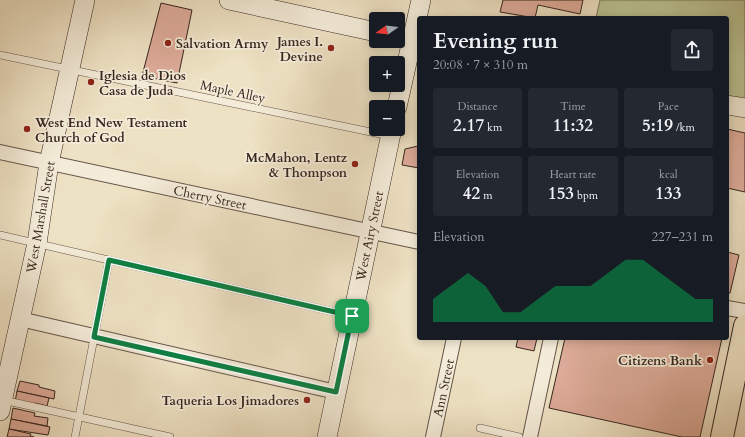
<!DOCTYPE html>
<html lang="en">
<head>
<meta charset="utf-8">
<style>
	:root { --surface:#171b24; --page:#242831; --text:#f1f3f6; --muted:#9ea1a6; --accent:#0b8043 }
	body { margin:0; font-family:Cardo,serif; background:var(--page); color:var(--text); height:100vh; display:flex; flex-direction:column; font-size:15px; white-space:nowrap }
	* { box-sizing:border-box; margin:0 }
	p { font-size:13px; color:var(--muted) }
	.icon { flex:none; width:22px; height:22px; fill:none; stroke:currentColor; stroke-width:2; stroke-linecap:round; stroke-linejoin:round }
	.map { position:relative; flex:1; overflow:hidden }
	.side { position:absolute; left:417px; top:16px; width:312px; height:324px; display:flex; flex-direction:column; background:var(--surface); border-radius:4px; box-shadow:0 2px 10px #0003 }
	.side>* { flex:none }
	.needle { width:26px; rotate:256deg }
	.controls { position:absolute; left:369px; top:12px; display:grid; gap:8px }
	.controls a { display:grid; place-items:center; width:36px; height:36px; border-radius:4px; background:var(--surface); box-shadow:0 2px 10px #0003; font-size:20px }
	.pin { position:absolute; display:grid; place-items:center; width:34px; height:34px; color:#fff; margin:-17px; border-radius:8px; box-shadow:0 2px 6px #0006 }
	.round { display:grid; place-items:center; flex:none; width:42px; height:42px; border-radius:4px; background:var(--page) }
	.head { display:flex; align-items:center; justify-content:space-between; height:68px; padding:0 16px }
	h1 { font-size:22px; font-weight:800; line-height:30px }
	.figures { display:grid; grid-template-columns:repeat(3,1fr); gap:6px; height:68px; padding:4px 16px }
	.figures div { display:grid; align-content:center; border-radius:4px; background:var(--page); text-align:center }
	.figures b { font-size:17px; font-weight:800 }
	.figures small { font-size:11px; font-weight:400 }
	.figures p { font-size:11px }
	.chart { height:112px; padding:8px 16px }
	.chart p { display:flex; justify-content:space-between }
	.chart svg { width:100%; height:72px; margin-top:4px; fill:var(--accent); opacity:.7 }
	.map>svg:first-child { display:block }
	.green { fill:#bbc292; stroke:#797459 }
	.building { fill:#ddab99; stroke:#372620 }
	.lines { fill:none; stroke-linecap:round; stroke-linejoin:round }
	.lane-casing { stroke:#655549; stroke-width:8 }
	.street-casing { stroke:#655549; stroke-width:16 }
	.secondary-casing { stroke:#372620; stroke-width:20 }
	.primary-casing { stroke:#372620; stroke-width:24 }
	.path { stroke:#372620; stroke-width:2.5; stroke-dasharray:3 2; stroke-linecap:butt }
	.lane { stroke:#f4ecd9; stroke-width:7 }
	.street { stroke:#f4ecd9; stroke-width:14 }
	.secondary { stroke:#f4ecd9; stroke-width:19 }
	.primary { stroke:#eee2c4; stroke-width:22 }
	.route-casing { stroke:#fff; stroke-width:8 }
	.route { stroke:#0b8043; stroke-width:5 }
	.poi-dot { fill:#8f2418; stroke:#f4ecd9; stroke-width:1.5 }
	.labels { text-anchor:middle; stroke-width:3.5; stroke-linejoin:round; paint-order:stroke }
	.poi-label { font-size:13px; font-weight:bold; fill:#372620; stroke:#f4ecd9; text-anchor:end }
	.street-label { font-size:13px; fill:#372620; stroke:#f4ecd9 }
</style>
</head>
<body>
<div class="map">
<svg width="745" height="437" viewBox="0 0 745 437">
	<rect width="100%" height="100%" fill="#eee2c4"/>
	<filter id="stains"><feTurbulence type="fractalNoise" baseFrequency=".005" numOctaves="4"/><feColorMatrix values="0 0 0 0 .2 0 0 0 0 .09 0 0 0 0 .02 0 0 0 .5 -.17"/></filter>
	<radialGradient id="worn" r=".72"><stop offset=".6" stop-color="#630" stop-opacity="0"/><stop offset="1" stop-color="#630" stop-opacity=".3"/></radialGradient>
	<!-- green -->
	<path class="green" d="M600 0H745V102L727 98V18H596Z"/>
	<!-- building -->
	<g class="building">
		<path d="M503 0H583L580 14 538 5 535 18 500 12Z"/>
		<path d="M161 3 192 10 177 83 142 76Z"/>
		<path d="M727 129 745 133V192L727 188Z"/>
		<path d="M418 146 419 168 402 165 405 149Z"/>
		<path d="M727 252 739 255 730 293H727Z"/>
		<path d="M518 338H537L534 351 516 347Z"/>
		<path d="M565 338H722L700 437H682L549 408Z"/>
		<path d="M20 381 39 385V387L55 391 54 399 17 391Z"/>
		<path d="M17 391 49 398 47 406 35 403V406L15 402Z"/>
		<path d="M13 408 35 413 34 416 48 418 47 426 11 419Z"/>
		<path d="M11 419 50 427 48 435 9 429Z"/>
		<path d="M9 429 31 434 30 436 34 437H7Z"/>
	</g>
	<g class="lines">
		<!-- lane casing -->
		<g class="lane-casing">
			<g id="lane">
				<path d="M0 55 390 136"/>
				<path d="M0 235 352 316"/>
				<path d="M3 400 170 437"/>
				<path d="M480 428 519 437"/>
				<path d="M75 437 109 260"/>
			</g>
		</g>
		<!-- street casing -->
		<g class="street-casing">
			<g id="street">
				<path d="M0 152 419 242"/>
				<path d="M727 308 745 311"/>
				<path d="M20 319 336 392"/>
				<path d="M433 437 454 338"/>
				<path d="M530 437 551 338"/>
			</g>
		</g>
		<!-- secondary casing -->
		<g class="secondary-casing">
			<g id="secondary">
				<path d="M229 0 376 32"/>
				<path d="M727 105 745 108"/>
				<path d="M397 107 421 0"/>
				<path d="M0 411 37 243 49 163 85 0"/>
				<path d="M327 437 392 129"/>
			</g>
		</g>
		<!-- primary casing -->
		<g class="primary-casing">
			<path id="primary" d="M722 437 745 326"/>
		</g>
		<!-- path -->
		<path class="path" d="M516 18 517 16"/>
		<!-- lane -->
		<use href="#lane" class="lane"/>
		<!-- street -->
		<use href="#street" class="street"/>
		<!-- secondary -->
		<use href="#secondary" class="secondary"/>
		<!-- primary -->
		<use href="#primary" class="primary"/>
	</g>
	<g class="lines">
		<!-- route casing -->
		<g class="route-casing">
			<path id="route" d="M109 260 352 316 336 392 94 337Z"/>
		</g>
		<!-- route -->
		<use href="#route" class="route"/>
	</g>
	<!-- markers -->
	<g class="poi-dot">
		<circle cx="168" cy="43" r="4"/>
		<circle cx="331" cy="48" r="4"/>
		<circle cx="91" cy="82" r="4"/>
		<circle cx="27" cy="129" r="4"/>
		<circle cx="355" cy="164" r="4"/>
		<circle cx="710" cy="360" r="4"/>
		<circle cx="307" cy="400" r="4"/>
	</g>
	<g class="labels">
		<!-- poi labels -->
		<g class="poi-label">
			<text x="323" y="46">James I.<tspan x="323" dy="15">Devine</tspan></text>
			<text x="176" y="48" text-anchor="start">Salvation Army</text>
			<text x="99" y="80" text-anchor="start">Iglesia de Dios<tspan x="99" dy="15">Casa de Juda</tspan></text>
			<text x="35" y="127" text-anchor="start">West End New Testament<tspan x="35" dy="15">Church of God</tspan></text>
			<text x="347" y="162">McMahon, Lentz<tspan x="347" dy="15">&amp; Thompson</tspan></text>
			<text x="702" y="365">Citizens Bank</text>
			<text x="299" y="405">Taqueria Los Jimadores</text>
		</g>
		<!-- street labels -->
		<g class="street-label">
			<text transform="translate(233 91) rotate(12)" y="5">Maple Alley</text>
			<text transform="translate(210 197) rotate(12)" y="5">Cherry Street</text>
			<text transform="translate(40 217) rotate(-80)" y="5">West Marshall Street</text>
			<text transform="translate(369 236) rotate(-78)" y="5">West Airy Street</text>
			<text transform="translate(443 388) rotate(-78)" y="5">Ann Street</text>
		</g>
	</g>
	<rect width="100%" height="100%" filter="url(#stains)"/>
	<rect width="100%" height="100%" fill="url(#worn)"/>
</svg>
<div class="controls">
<a><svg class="needle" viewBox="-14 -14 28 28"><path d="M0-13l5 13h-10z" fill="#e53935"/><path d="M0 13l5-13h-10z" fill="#9ea1a6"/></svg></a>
<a>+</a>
<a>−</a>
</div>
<div class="pin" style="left:352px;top:316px;background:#1e9e55"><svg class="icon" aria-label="arrive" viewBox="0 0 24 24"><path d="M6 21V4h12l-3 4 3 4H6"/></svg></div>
<section class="side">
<div class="head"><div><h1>Evening run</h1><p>20:08 · 7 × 310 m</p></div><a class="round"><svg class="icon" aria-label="share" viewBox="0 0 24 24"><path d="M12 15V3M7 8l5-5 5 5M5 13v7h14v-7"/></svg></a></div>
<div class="figures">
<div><p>Distance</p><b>2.17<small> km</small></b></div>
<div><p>Time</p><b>11:32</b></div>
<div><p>Pace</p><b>5:19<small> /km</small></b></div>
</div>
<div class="figures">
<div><p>Elevation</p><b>42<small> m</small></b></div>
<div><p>Heart rate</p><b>153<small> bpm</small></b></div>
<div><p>kcal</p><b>133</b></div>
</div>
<div class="chart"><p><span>Elevation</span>227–231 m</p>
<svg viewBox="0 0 160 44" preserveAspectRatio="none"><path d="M0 44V30L10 22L20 14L30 22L40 38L50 38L60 30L70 22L80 22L90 22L100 14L110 6L120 6L130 14L140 22L150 30L160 30V44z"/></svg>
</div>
</section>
</div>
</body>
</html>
